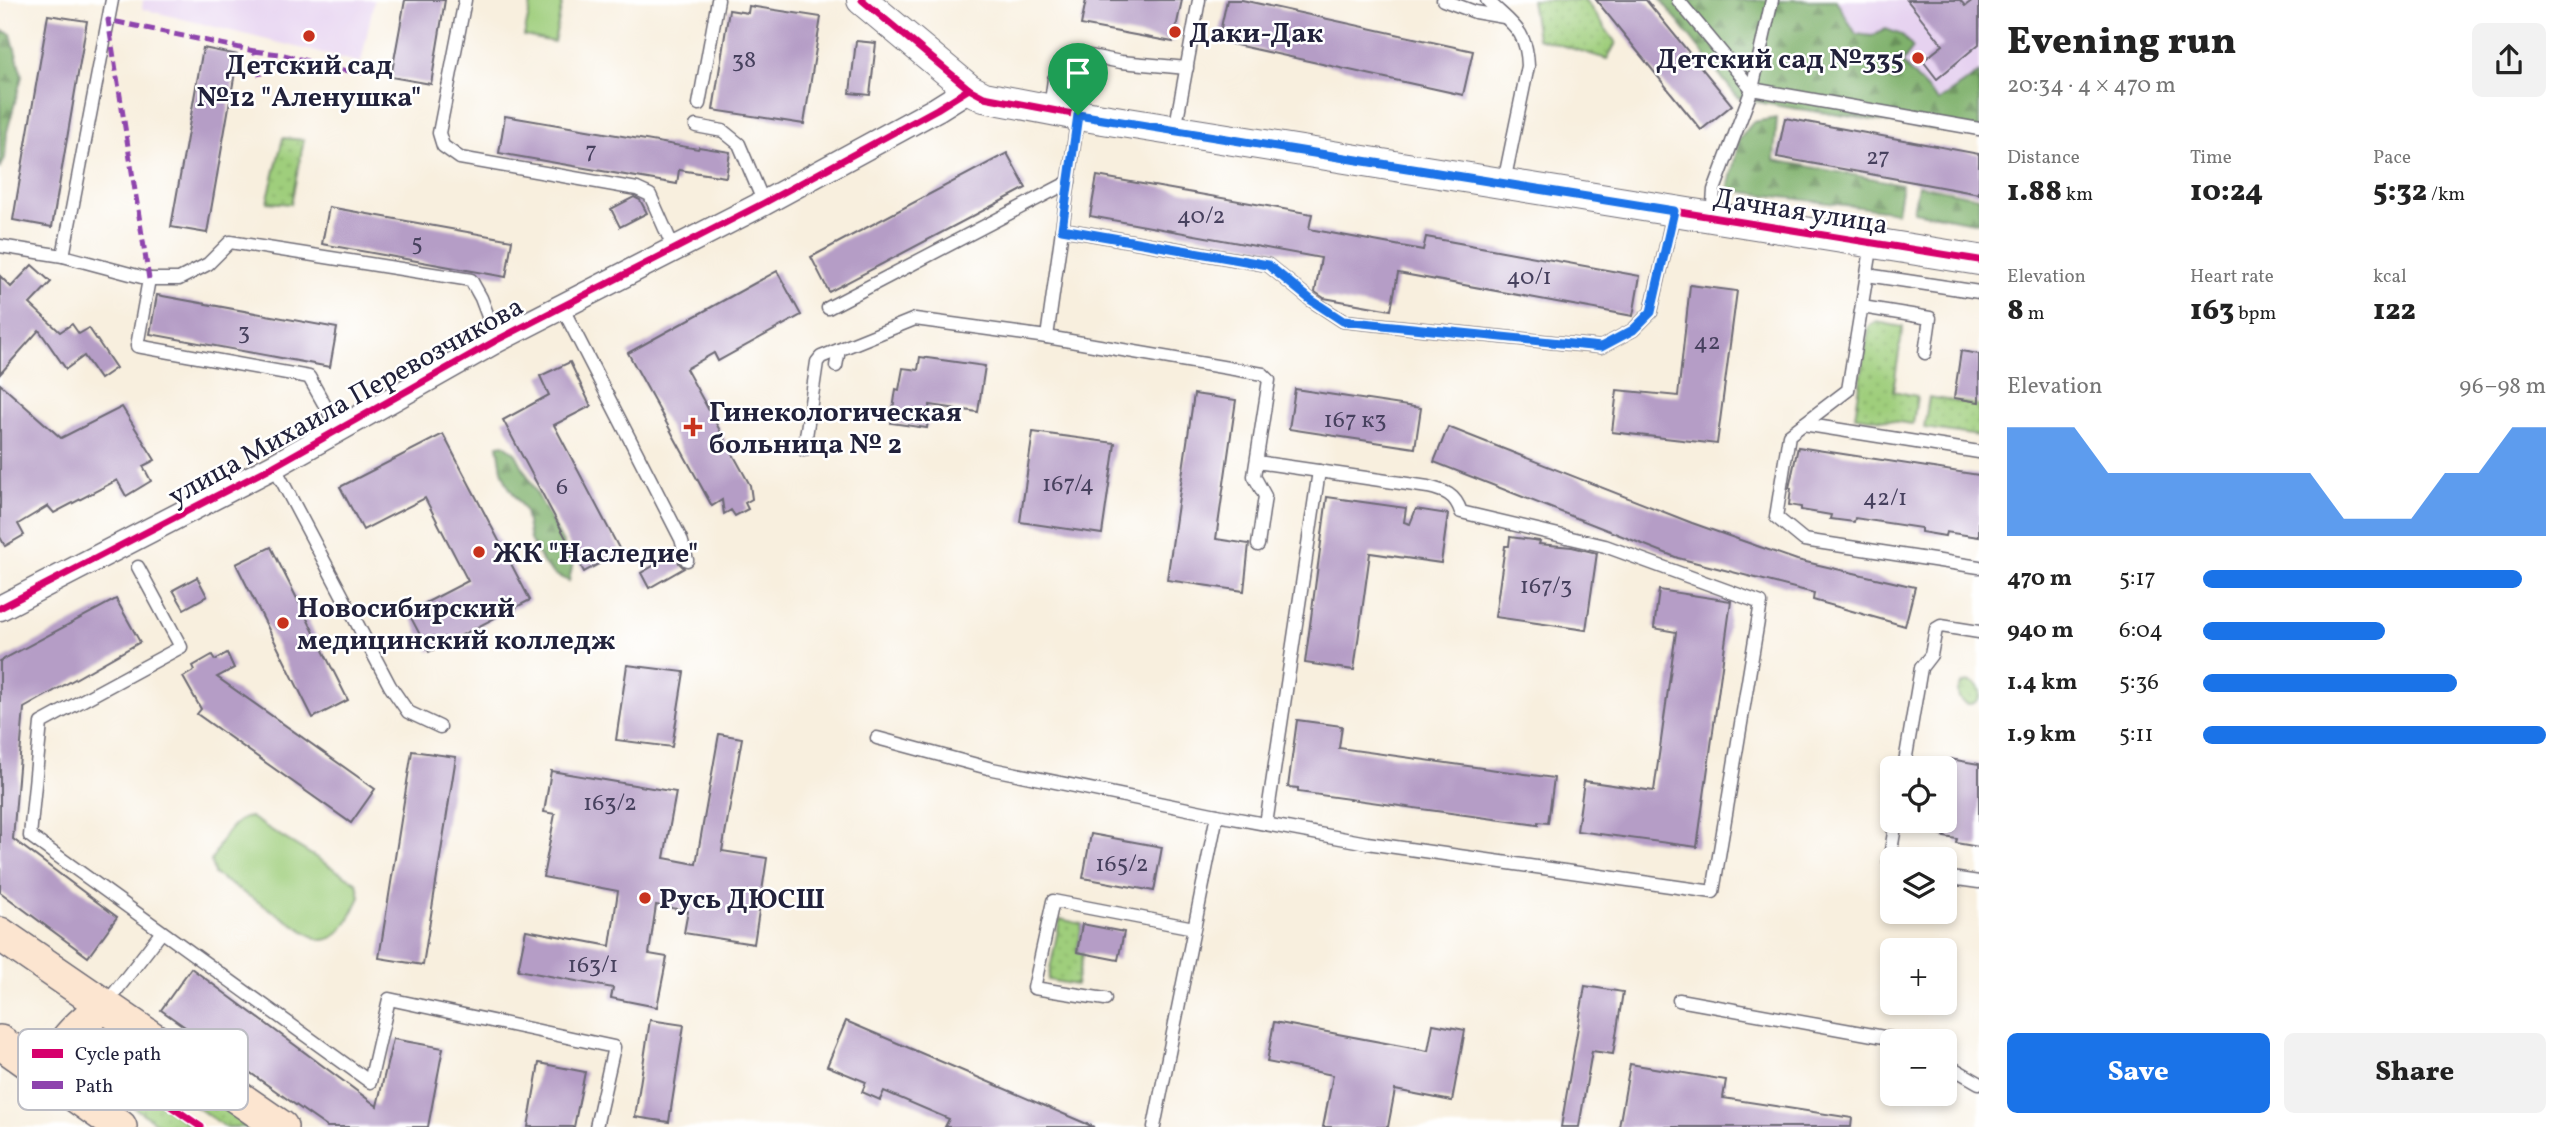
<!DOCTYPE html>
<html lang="en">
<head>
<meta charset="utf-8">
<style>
	:root { --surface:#fff; --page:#f2f2f2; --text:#222; --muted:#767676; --accent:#1a73e8 }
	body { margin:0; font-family:Vollkorn,serif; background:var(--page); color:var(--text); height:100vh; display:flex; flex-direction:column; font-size:26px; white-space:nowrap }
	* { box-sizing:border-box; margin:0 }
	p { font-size:23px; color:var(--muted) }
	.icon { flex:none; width:38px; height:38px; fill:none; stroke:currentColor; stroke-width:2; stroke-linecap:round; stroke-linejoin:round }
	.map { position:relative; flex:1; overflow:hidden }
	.drawer { display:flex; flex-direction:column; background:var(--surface); width:595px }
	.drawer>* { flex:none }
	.buttons { position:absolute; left:1880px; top:756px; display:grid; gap:14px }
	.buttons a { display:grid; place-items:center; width:77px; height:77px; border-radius:10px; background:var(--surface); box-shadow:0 4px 10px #0003; font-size:35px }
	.pin { position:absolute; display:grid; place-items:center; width:60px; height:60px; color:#fff; margin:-72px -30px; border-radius:50% 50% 50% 0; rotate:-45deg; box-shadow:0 0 7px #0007 }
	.pin .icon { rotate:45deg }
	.round { display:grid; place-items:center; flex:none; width:74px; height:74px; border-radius:10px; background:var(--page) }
	.summary { display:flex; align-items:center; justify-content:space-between; height:119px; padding:0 28px }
	h1 { font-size:38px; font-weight:800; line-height:52px }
	.stats { display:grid; grid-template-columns:repeat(3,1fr); gap:10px; height:119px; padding:7px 28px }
	.stats div { display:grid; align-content:center }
	.stats b { font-size:30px; font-weight:800 }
	.stats small { font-size:19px; font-weight:400 }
	.stats p { font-size:19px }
	.chart { height:196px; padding:14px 28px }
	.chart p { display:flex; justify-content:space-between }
	.chart svg { width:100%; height:126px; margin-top:7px; fill:var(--accent); opacity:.7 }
	.action { display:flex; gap:14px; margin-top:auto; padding:14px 28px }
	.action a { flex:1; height:80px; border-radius:10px; background:var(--accent); color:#fff; font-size:28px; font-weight:800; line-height:80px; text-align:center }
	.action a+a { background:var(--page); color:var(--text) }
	ul { padding:0 28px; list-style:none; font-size:23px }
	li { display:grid; grid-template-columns:112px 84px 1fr; align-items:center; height:52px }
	li i { height:18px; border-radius:9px; background:var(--accent) }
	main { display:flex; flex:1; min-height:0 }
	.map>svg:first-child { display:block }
	.built { fill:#e6d2f0 }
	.green { fill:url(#green-dots); stroke:#60785c; stroke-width:2 }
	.forest { fill:url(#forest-firs); stroke:#506a54; stroke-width:2 }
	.pitch { fill:#9fce7c; stroke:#60785c; stroke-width:2 }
	.building { fill:#b59dc6 }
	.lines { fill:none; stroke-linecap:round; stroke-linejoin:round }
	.service-casing { stroke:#6d6a74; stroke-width:15 }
	.minor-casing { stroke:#6d6a74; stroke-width:27 }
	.tertiary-casing { stroke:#6d6a74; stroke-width:32 }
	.secondary-casing { stroke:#6d6a74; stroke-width:36 }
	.service { stroke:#fff; stroke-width:12 }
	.minor { stroke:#fff; stroke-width:24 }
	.tertiary { stroke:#fff; stroke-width:30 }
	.secondary { stroke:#fce5d0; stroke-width:33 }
	.quiet { stroke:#8e44ad; stroke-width:5; stroke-dasharray:10 5; stroke-linecap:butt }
	.cycleway-casing { stroke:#fff; stroke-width:11 }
	.cycleway { stroke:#d6006c; stroke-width:7 }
	.route-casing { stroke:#fff; stroke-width:14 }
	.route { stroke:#1a73e8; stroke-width:9 }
	.poi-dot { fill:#c8321e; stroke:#fff; stroke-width:2.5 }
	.labels { text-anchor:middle; stroke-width:5; stroke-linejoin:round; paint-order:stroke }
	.number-label { font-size:24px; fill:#47415e }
	.poi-label { font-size:28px; font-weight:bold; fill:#22223b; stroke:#fff; text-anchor:start }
	.street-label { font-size:28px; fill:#22223b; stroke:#fff }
	.key { fill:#fff; stroke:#bdbdc4; stroke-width:2 }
	.key-label { font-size:19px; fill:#22223b }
</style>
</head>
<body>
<main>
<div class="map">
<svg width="1979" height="1127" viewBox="0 0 1979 1127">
	<defs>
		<pattern id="green-dots" width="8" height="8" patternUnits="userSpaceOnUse" patternTransform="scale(1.75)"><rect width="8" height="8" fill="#9fce7c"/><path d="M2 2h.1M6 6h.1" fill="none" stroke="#89b16c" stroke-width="1.8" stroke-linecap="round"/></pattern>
		<pattern id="forest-firs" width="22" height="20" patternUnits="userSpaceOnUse" patternTransform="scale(1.75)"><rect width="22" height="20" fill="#7fb16c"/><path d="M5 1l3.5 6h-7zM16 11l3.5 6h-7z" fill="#68905a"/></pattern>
	</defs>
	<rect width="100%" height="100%" fill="#fff"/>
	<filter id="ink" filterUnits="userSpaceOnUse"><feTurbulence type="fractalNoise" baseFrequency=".0143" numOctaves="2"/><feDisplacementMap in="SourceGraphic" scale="14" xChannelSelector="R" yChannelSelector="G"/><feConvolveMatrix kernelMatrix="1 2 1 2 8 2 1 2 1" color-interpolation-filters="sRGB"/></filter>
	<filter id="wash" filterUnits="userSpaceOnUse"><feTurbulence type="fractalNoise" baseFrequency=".00686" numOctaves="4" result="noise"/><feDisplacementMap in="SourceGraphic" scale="28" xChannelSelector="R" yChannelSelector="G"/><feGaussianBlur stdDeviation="1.57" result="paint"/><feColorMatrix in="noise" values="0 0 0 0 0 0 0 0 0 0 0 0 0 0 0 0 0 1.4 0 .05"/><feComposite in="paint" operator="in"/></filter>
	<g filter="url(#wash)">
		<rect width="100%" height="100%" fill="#f8efde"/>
		<!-- built -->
		<g class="built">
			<path d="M143 0H374L361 63 142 9Z"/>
			<path d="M1819 0H1979V118L1898 103Z"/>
		</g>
		<!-- green -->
		<g class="green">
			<path d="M1531 0H1585L1616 43 1607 59 1537 38Z"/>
			<path d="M283 138 304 140 291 204 267 202Z"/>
			<path d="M1877 322 1903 327 1893 391 1917 396 1913 424 1855 416 1869 327Z"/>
			<path d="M1929 397 1979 405V436L1924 428Z"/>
			<circle cx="1969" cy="693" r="11"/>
			<path d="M1060 919 1082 924 1077 951 1083 953 1076 985 1048 980Z"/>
			<path d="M101 1018 256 1127H225L91 1033Z"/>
			<path d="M81 1049 193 1127H162L71 1063Z"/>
		</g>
		<!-- forest -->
		<g class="forest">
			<path d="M1661 0H1836L1856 34 1872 36 1886 29 1902 35 1913 48 1902 63 1938 101 1979 73V136L1779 106 1738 98Z"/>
			<path d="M3 31 11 34 22 76 7 132 5 158 0 169V41Z"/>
			<path d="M1777 118 1774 160 1902 184 1897 212 1728 190 1739 140 1753 122Z"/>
			<path d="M1918 185 1979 197V223L1913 211Z"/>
			<path d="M504 444 516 454 573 562 569 581 555 575 545 566 530 540 525 511 507 484 502 470 498 445Z"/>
		</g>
		<!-- pitch -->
		<g class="pitch">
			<path d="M532 0H563L554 42 524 36Z"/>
			<path d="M250 817 357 883 360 897C352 914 339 946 317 939L214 874 211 861C219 845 231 818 250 817Z"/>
		</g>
		<g id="blocks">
			<!-- building -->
			<g class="building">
				<path d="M405 0H445L431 84 391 77Z"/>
				<path d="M1086 0H1182L1173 42 1081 25Z"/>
				<path d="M1227 0H1242L1473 51 1463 95 1218 41Z"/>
				<path d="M1596 0H1646L1732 105 1701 130Z"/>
				<path d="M1907 0H1960L1965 6 1973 0H1979V44L1937 79 1923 61 1943 45Z"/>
				<path d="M749 6 821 17 804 124 713 110 729 10 748 13Z"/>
				<path d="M48 15 87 21 52 227 13 220Z"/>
				<path d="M856 41 876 43 870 95 850 93Z"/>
				<path d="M203 48 238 55 207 233 171 227Z"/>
				<path d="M505 116 698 149 699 147 730 152 726 177 679 170 677 184 499 153Z"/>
				<path d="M1785 118 1979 154V194L1777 157Z"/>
				<path d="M1007 153 1026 188 829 292 811 257Z"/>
				<path d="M1097 176 1312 214 1309 229 1423 250 1426 237 1640 276 1633 316 1398 273 1391 310 1324 298 1315 292 1321 258 1090 216Z"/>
				<path d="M634 197 640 200 647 213 620 227 611 209Z"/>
				<path d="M329 207 512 240 506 277 322 244Z"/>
				<path d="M32 265 51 282 30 304 60 332 72 324 79 334 89 328 116 368 100 379 84 356 66 369 39 330 0 374V276L11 287Z"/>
				<path d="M777 271 801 315 718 361 714 353 686 369 750 485 752 499 745 503 748 509 735 516 731 510 724 514 722 500 712 506 628 353Z"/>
				<path d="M1690 285 1737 291 1717 444 1612 432 1617 390 1678 396Z"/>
				<path d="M157 295 337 328 330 367 150 334Z"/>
				<path d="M1961 351 1979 354V402L1954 398Z"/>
				<path d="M920 357 985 366 978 412 930 405 927 428 891 423 896 389 899 390 903 368 918 370Z"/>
				<path d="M570 362 591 406 554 425 621 552 584 572 503 420 549 395 540 376Z"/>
				<path d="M0 384 61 438 122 407 155 460 143 466 151 481 126 496 117 480 54 513 48 506 18 524 24 535 5 546 0 537Z"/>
				<path d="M1295 389 1421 408 1415 448 1289 429Z"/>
				<path d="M1194 394 1236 400 1216 539 1249 544 1244 591 1167 580Z"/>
				<path d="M1448 427 1692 523 1797 560 1915 587 1905 626 1813 600 1814 593 1678 558 1434 462Z"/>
				<path d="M1033 432 1115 443 1102 534 1020 522Z"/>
				<path d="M443 434 530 600 429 652 408 612 468 581 425 498 363 530 340 487Z"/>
				<path d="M1798 447 1979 475V537L1946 532 1945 536 1921 532V528L1855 518 1854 522 1830 519 1831 515 1801 510V507L1789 505 1791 488H1789Z"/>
				<path d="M1327 497 1406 508 1404 522 1410 524 1416 509 1448 514 1441 563 1370 553 1354 670 1305 663Z"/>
				<path d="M1510 537 1540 541 1539 544 1572 547 1597 553 1586 630 1495 617 1505 546H1509Z"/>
				<path d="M271 547 348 700 313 718 236 564Z"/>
				<path d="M676 553 679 563 684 568 649 588 641 573Z"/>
				<path d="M197 577 207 596 184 609 173 590Z"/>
				<path d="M1659 590 1731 601 1697 847 1577 831 1584 781 1654 791 1676 632 1654 628Z"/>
				<path d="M116 599 140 642 24 708 13 839 117 917 88 957 0 892V661Z"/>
				<path d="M227 653 234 668 217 677 375 789 351 823 197 714 201 709 183 677 195 670 193 666 212 655 215 660Z"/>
				<path d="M627 665 684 672 672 747 616 740Z"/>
				<path d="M1297 720 1342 726 1339 748 1554 778 1548 823 1538 822V825L1298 792V788L1288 787Z"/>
				<path d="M719 734 742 738 722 851 767 858 754 944 684 933 688 911 656 905 649 954 667 957 657 1007 611 998 613 988 518 970 526 930 610 946 618 891 543 877 555 814 544 812 551 771 676 792 664 858 696 864Z"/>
				<path d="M412 751 456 757 423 965 379 958Z"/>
				<path d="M1950 759 1979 764V847L1956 843 1957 839 1944 837 1945 835 1913 830 1914 821H1944V768L1948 769Z"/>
				<path d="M1091 834 1162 847 1154 891 1083 878Z"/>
				<path d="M1082 924 1124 932 1118 960 1077 952Z"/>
				<path d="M191 968 377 1106 393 1039 443 1048 428 1127H327L161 1010Z"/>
				<path d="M1585 986 1623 992 1613 1054 1592 1051 1579 1127H1561Z"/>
				<path d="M650 1020 684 1025 669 1122 635 1117Z"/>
				<path d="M846 1021 1094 1127H945L949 1119 884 1091 880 1100 862 1092 866 1082 827 1066Z"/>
				<path d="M1274 1022 1428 1051 1433 1024 1465 1030 1452 1101 1395 1090 1388 1127H1323L1333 1075 1267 1062Z"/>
				<path d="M539 1063 585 1072 574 1127H528Z"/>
				<path d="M1630 1064 1726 1080 1723 1098 1852 1118 1851 1127H1619Z"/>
			</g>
		</g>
	</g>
	<g filter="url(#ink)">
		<use href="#blocks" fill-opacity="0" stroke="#6d6a74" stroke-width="2"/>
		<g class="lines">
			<!-- service casing -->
			<g class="service-casing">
				<g id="service">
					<path d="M465 0 439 133 443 146 460 158 637 189 650 195 674 249"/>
					<path d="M1443 0 1475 12 1504 17"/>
					<path d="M1487 0C1511 24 1527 29 1528 66L1504 182"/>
					<path d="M1678 0 1752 89"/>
					<path d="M1752 89 1772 0"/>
					<path d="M699 104 718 0"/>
					<path d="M1050 109 1054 79 1069 57 1085 55 1121 62 1187 68"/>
					<path d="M696 126 723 131 739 144 764 203"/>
					<path d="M1175 130 1199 0"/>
					<path d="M1712 217 1714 190 1752 89 1979 129"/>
					<path d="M1062 229 1268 265 1311 300 1343 321 1601 347 1633 330 1651 312 1674 211"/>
					<path d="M1872 243 1848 390 1789 435 1776 517 1804 540 1979 567"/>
					<path d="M0 246 63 256 149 279H179L208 264 230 242 471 280 481 298 497 340"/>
					<path d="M63 256 112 0"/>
					<path d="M1867 275 1979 292"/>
					<path d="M149 279 137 346 309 377 338 429"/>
					<path d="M562 307 681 539 687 560"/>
					<path d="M1862 307 1930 318 1925 353"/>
					<path d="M828 308 1069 182"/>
					<path d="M1047 337 1263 374 1269 380 1254 476 1265 496 1258 545"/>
					<path d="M836 366 839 350"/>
					<path d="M1803 424 1979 452"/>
					<path d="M804 450 817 362 821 357 915 319 1047 337 1078 115"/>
					<path d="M274 466 390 686 408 712 440 727"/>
					<path d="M138 567 181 647 41 723 30 836 370 1082 389 999 614 1047 596 1127"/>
					<path d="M877 738 992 769 1217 815 1154 1127"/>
					<path d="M1904 768 1921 668 1931 655 1936 629 1941 626 1979 632"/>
					<path d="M1217 815 1367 843 1713 892 1761 603 1605 546 1461 512C1455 494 1445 491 1428 487L1257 462"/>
					<path d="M1266 824 1319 471"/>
					<path d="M1892 867 1889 862 1896 821"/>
					<path d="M1944 877 1979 882"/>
					<path d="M1105 999 1034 988 1053 901 1194 928"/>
					<path d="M1679 1000 1906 1041"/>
					<path d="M105 1005 161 933"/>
					<path d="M1944 1063 1979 1083"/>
				</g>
			</g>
			<!-- minor casing -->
			<g class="minor-casing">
				<path id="minor" d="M0 608 274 466 497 340 764 203 937 109 969 89"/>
			</g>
			<!-- tertiary casing -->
			<g class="tertiary-casing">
				<path id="tertiary" d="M862 0 969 89 984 97 1078 115 1979 260"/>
			</g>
			<!-- secondary casing -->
			<g class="secondary-casing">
				<g id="secondary">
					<path d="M0 934 281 1127"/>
					<path d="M0 1042 120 1127"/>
					<path d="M54 1082C52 1046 78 1027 103 1006"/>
				</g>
			</g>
			<!-- service -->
			<use href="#service" class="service"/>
			<!-- minor -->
			<use href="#minor" class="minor"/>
			<!-- tertiary -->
			<use href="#tertiary" class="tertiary"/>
			<!-- secondary -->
			<use href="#secondary" class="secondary"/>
			<!-- quiet -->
			<g class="quiet">
				<path d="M254 51 280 54 342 70 368 73"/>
				<path d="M149 279 108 20 254 51 260 76"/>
			</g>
			<!-- cycleway casing -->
			<g class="cycleway-casing">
				<g id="cycleway">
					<path d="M862 0 969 89 984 97 1078 115 1979 260"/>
					<path d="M0 608 274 466 497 340 764 203 937 109 969 89"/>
					<path d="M69 1036 201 1127"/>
				</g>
			</g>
			<!-- cycleway -->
			<use href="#cycleway" class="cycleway"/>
		</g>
	</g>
	<g class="lines" filter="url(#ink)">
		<!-- route casing -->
		<g class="route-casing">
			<path id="route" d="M1078 115 1674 211 1651 312 1633 330 1601 347 1343 321 1311 300 1268 265 1062 229Z"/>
		</g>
		<!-- route -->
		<use href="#route" class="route"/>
	</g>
	<!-- markers -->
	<g class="poi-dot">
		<circle cx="1175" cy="32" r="7"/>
		<circle cx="309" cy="36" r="7"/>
		<circle cx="1918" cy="58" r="7"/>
		<path d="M689.5 416.5h7v7h7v7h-7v7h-7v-7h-7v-7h7z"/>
		<circle cx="479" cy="552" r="7"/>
		<circle cx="283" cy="623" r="7"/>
		<circle cx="645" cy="898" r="7"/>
	</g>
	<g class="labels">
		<!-- number labels -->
		<g class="number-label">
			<text x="744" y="67">38</text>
			<text x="591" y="158">7</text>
			<text x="1878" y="164">27</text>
			<text x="1201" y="223">40/2</text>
			<text x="417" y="250">5</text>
			<text x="1529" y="284">40/1</text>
			<text x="244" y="339">3</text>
			<text x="1707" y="349">42</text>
			<text x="1355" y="427">167 к3</text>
			<text x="1068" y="491">167/4</text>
			<text x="562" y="494">6</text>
			<text x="1885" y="505">42/1</text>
			<text x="1546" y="593">167/3</text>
			<text x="610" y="810">163/2</text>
			<text x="1122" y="871">165/2</text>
			<text x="593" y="972">163/1</text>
		</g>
		<!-- poi labels -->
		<g class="poi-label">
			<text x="1189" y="42">Даки-Дак</text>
			<text x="1904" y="68" text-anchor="end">Детский сад №335</text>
			<text x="309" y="74" text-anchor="middle">Детский сад<tspan x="309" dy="32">№12 "Аленушка"</tspan></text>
			<text x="709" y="421">Гинекологическая<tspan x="709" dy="32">больница № 2</tspan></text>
			<text x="493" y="562">ЖК "Наследие"</text>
			<text x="297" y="617">Новосибирский<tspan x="297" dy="32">медицинский колледж</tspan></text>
			<text x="659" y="908">Русь ДЮСШ</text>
		</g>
		<!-- street labels -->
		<g class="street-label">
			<text transform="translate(1801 210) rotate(9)" y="10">Дачная улица</text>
			<text transform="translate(345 400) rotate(-29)" y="10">улица Михаила Перевозчикова</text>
		</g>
	</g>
	<!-- legend -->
	<rect x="18" y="1029" width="230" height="81" rx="10" class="key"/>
	<rect x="32" y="1049" width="31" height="9" fill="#d6006c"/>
	<rect x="32" y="1081" width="31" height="8" fill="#8e44ad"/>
	<g class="key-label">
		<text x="75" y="1060">Cycle path</text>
		<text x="75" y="1092">Path</text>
	</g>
</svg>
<div class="buttons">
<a><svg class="icon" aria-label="locate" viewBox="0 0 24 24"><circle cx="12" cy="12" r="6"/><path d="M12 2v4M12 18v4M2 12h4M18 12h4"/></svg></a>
<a><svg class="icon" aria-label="layers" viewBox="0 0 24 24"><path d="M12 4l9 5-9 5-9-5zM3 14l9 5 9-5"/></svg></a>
<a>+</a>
<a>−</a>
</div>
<div class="pin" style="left:1078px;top:115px;background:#1e9e55"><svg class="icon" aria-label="arrive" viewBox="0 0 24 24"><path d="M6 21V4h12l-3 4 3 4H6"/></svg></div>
</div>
<section class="drawer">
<div class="summary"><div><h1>Evening run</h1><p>20:34 · 4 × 470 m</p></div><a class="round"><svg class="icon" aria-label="share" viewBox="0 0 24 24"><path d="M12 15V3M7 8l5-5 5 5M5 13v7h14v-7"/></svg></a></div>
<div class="stats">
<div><p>Distance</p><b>1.88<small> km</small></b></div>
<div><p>Time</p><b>10:24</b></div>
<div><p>Pace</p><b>5:32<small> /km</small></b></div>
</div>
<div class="stats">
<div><p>Elevation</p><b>8<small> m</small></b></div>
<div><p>Heart rate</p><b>163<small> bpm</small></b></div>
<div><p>kcal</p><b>122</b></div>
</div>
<div class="chart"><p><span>Elevation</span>96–98 m</p>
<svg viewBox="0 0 160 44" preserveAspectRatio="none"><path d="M0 44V6L10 6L20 6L30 22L40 22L50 22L60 22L70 22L80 22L90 22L100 38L110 38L120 38L130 22L140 22L150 6L160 6V44z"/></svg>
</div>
<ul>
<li><b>470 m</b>5:17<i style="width:93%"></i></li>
<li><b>940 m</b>6:04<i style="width:53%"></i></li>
<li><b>1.4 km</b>5:36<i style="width:74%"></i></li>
<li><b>1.9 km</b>5:11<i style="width:100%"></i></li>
</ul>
<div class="action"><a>Save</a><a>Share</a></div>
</section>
</main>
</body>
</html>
